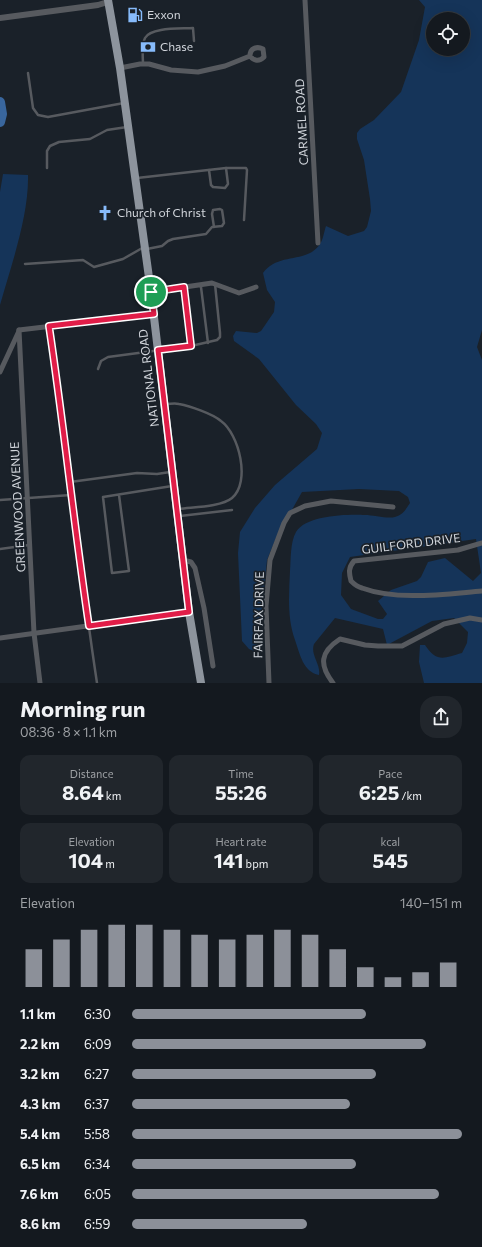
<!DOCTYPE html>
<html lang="en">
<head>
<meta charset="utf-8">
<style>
	:root { --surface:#14191f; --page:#21262c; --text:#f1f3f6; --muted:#9da0a4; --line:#33383d; --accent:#8c9099 }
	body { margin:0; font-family:Commissioner,sans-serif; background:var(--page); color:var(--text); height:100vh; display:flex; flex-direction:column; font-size:15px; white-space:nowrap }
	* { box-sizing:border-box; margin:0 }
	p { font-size:13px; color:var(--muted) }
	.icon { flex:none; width:22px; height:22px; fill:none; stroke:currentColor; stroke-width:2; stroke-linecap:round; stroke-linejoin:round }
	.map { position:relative; height:683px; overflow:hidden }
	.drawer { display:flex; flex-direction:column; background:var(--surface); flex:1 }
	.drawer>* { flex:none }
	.buttons { position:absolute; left:426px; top:12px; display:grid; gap:8px }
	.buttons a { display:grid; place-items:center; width:44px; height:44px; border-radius:50%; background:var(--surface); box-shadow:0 4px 16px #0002,0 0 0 1px var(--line); font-size:20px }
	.pin { position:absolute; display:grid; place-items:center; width:34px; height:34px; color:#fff; margin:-17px; border:2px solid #fff; border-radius:50%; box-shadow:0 1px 4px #0007 }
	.round { display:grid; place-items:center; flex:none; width:42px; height:42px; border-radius:16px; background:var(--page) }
	.summary { display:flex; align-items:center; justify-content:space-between; height:68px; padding:0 20px }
	h1 { font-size:22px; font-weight:700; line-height:30px }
	.stats { display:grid; grid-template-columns:repeat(3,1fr); gap:6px; height:68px; padding:4px 20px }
	.stats div { display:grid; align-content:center; border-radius:10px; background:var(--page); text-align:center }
	.stats b { font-size:20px; font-weight:700 }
	.stats small { font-size:11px; font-weight:400 }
	.stats p { font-size:11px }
	.chart { height:112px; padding:8px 20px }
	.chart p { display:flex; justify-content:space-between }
	.chart svg { width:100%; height:72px; margin-top:4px; stroke:var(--accent); stroke-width:6 }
	ul { padding:0 20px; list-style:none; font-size:13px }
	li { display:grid; grid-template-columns:64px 48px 1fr; align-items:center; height:30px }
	li i { height:10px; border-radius:5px; background:var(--accent) }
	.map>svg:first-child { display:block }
	.green { fill:#153459; fill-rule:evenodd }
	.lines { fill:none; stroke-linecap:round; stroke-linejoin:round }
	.river { stroke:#39669d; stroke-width:10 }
	.service { stroke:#575a5f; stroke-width:2.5 }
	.minor { stroke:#575a5f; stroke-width:5 }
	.tertiary { stroke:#575a5f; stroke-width:6 }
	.primary { stroke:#8d949d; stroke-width:8 }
	.route-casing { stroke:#fff; stroke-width:8 }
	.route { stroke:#e11d48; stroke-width:5 }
	.labels { text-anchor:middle; stroke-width:3.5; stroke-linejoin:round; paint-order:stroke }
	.poi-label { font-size:12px; fill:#d2d6dc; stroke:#1a2129; text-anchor:start }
	.street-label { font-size:12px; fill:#d2d6dc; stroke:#1a2129 }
</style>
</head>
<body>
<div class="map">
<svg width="482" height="683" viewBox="0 0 482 683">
	<rect width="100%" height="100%" fill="#1a2129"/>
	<!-- green -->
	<g class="green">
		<path d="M419 0H482V330L477 347 482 360V683H424L419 662 420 645H425C437 663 444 658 462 653L467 643 468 632 454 618 432 621 387 645 383 629 335 618 314 644C310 655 321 664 319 675 303 672 300 654 295 640 287 618 289 594 290 571 291 559 290 543 296 532 306 515 348 514 365 515 373 515 388 519 395 517 403 515 406 509 410 503L408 497 399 491 359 489 302 492 276 538 267 560 258 645 254 651 249 649 242 641 238 553 240 532 255 508 275 485 317 449 322 433 316 424 296 405 259 359 234 341 233 336 236 331 257 333 261 331 274 312 275 302 267 290 263 273C278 252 307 264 320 244 323 240 324 232 326 226L348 236 364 231 367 227 371 211 370 199 364 160 357 139V133L360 129 374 120 401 92 419 40 425 7ZM433 19H463V49H433ZM476 539 481 573 473 581 445 558 428 562 421 577 417 581 391 590 378 601 387 614 383 619H378L351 609 341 595 342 573 350 557Z"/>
		<path d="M3 174 28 175C29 216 11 266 0 305V192Z"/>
	</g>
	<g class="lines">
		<!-- river -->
		<path class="river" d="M0 102 2 114 0 122"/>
		<!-- service -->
		<g class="service">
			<path d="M143 64C143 56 141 46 145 38 151 27 181 29 193 28L194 41"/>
			<path d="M28 73 33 108 38 115 48 117 124 103"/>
			<path d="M47 168V151L50 146 59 142 90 139 107 130 127 127"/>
			<path d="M209 170 211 185 213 187 225 188 228 184 226 168"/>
			<path d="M137 178 226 168H246L247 170 244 220"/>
			<path d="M147 249 162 246 168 241 173 239 206 234 212 227 222 226 224 223 222 210 220 209 213 210 212 214 214 227"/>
			<path d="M25 264 83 260 94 267 123 259 144 247"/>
			<path d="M199 285 201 287 208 343"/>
			<path d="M184 287 191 346"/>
			<path d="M49 327C67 445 79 565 97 683"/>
			<path d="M98 369 101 361 108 357 191 346 217 340 220 337V333L215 284"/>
			<path d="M166 404C170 404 175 403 179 404 190 406 213 414 221 421 239 434 251 482 232 498 221 507 193 507 179 509"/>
			<path d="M70 482 137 473 157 474 170 472"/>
			<path d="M119 495 129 571 112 573 103 497 172 486"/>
			<path d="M0 500 71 495"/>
			<path d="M180 516 232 510"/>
			<path d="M0 549 29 545"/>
		</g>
		<!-- minor -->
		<g class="minor">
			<path d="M305 0 318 243"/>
			<path d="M120 68 140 64H149L171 70 198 72 225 66 250 56C250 48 257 46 263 49L264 57C259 62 254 61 250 56"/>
			<path d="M151 292 212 283 239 293 256 287"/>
			<path d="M19 330 34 633 40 683"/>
			<path d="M19 330 154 314"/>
			<path d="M0 372 19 331"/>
			<path d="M482 543 458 550 354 561C348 568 349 573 351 581 354 584 358 587 362 588 397 601 445 594 482 591"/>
			<path d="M183 560 191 562 195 568 204 608 213 666"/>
			<path d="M0 638 189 612"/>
			<path d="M269 683 266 606 270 560 284 523 290 513 305 506 331 501 393 507"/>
			<path d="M333 683C319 665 320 652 340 639L365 645 378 646H402L444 624 470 618 482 620"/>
		</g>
		<!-- tertiary -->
		<path class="tertiary" d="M0 18 98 5 108 2"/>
		<!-- primary -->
		<path class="primary" d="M108 0 120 68 151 292 189 612 201 683"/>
	</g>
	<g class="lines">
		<!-- route casing -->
		<g class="route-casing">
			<path id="route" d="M184 287 191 346 158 350 189 612 89 626C74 526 64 426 49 326L154 314 151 292Z"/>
		</g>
		<!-- route -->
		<use href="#route" class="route"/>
	</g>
	<!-- icons -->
	<defs>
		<g id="fuel-bare" transform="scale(1.2)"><path d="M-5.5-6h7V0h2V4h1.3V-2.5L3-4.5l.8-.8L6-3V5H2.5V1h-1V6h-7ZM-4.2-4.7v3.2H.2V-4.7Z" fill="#87bbfb" stroke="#1a2129" stroke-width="2.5" paint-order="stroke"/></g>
		<g id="bank-bare" transform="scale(1.2)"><path d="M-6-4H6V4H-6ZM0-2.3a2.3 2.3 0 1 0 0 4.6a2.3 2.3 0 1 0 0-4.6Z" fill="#87bbfb" stroke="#1a2129" stroke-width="2.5" paint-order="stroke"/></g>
		<g id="church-bare" transform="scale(1.2)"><path d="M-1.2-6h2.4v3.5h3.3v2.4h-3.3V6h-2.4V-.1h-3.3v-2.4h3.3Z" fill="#87bbfb" stroke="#1a2129" stroke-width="2.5" paint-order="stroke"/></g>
	</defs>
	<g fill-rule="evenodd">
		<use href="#fuel-bare" x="135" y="15"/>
		<use href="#bank-bare" x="148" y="47"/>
		<use href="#church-bare" x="105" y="213"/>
	</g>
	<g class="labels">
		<!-- poi labels -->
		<g class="poi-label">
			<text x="147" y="19">Exxon</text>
			<text x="160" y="51">Chase</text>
			<text x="117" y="217">Church of Christ</text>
		</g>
		<!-- street labels -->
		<g class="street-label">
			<text transform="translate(302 122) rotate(-93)" y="4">CARMEL ROAD</text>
			<text transform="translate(149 378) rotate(-97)" y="4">NATIONAL ROAD</text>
			<text transform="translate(18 507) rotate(-93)" y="4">GREENWOOD AVENUE</text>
			<text transform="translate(411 544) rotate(-7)" y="4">GUILFORD DRIVE</text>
			<text transform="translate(259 615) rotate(-89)" y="4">FAIRFAX DRIVE</text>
		</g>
	</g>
</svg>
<div class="buttons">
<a><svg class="icon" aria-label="locate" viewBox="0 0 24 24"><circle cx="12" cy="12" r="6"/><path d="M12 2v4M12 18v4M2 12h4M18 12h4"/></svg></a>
</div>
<div class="pin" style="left:151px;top:292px;background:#1e9e55"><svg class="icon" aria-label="arrive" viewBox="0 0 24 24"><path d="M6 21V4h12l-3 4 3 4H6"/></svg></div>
</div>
<section class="drawer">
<div class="summary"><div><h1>Morning run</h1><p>08:36 · 8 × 1.1 km</p></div><a class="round"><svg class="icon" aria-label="share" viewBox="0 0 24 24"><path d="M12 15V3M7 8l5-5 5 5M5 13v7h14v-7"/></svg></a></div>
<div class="stats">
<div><p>Distance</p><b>8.64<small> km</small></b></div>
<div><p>Time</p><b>55:26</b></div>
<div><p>Pace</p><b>6:25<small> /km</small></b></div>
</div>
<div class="stats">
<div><p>Elevation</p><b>104<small> m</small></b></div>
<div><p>Heart rate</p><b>141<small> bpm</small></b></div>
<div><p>kcal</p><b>545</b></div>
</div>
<div class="chart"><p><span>Elevation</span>140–151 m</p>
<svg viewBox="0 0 160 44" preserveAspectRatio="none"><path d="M5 44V21M15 44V15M25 44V9M35 44V6M45 44V6M55 44V9M65 44V12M75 44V15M85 44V12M95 44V9M105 44V12M115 44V21M125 44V32M135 44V38M145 44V35M155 44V29"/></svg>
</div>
<ul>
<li><b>1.1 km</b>6:30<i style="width:71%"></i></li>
<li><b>2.2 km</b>6:09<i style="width:89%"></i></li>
<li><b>3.2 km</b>6:27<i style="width:74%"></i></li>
<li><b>4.3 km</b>6:37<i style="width:66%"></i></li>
<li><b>5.4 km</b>5:58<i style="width:100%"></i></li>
<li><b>6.5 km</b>6:34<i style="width:68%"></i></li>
<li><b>7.6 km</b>6:05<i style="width:93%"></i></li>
<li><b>8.6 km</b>6:59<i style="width:53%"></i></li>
</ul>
</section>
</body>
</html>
